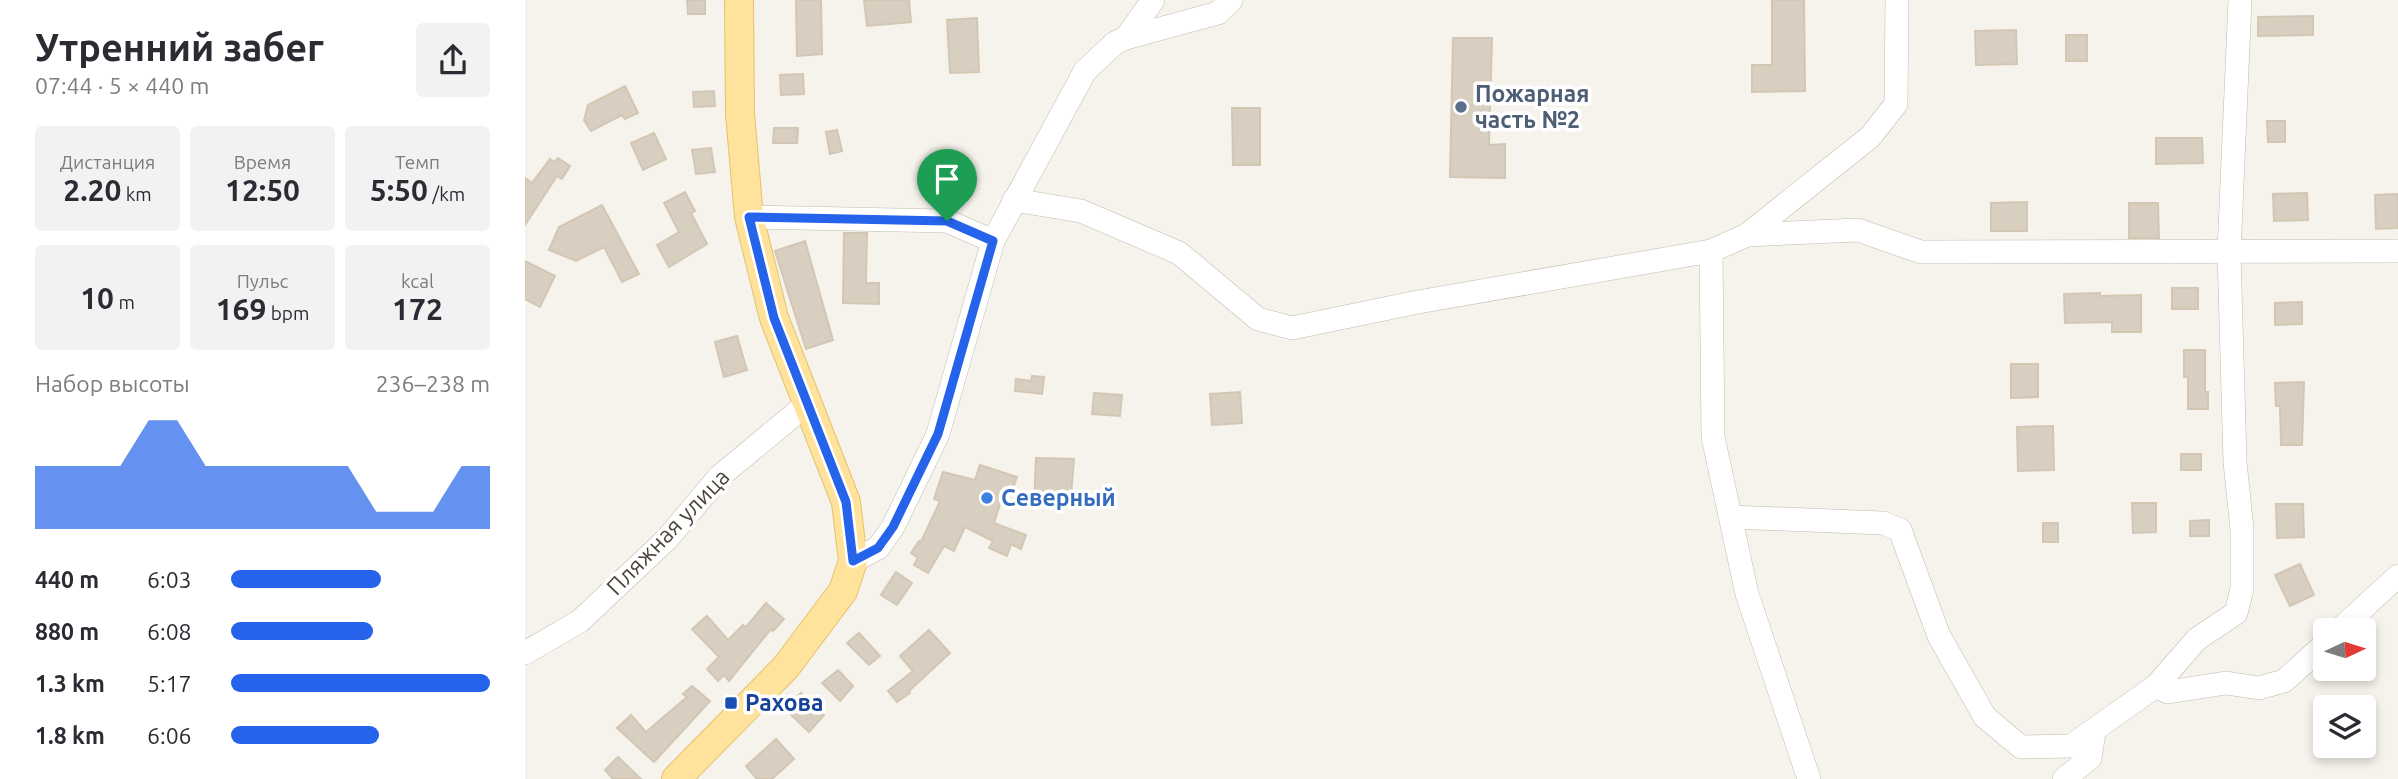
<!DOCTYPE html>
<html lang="ru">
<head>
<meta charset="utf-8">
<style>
	:root { --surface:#fff; --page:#f2f2f3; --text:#2b2b33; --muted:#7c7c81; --accent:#2563eb }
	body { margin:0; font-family:Ubuntu,sans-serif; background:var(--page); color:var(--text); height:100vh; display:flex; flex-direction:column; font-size:26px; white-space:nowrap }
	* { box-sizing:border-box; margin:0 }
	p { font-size:23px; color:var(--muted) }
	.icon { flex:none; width:38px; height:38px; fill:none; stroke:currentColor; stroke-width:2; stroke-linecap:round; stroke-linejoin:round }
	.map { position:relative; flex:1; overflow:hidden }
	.sheet { display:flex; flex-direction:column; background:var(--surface); width:525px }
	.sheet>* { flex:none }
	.needle { width:46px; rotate:86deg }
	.fabs { position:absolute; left:1788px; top:618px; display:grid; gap:14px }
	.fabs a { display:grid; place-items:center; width:63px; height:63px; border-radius:7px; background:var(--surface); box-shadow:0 4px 10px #0003; font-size:35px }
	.pin { position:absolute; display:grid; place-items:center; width:60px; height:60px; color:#fff; margin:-72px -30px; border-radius:50% 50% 50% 0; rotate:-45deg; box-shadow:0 0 7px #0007 }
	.pin .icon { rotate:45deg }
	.round { display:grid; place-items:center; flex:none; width:74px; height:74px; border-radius:7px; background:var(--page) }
	.head { display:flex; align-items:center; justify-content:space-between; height:119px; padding:0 35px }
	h1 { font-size:38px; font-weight:700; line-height:52px }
	.metrics { display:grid; grid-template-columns:repeat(3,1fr); gap:10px; height:119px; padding:7px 35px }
	.metrics div { display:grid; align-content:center; border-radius:7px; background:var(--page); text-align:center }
	.metrics b { font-size:30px; font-weight:700 }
	.metrics small { font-size:19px; font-weight:400 }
	.metrics p { font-size:19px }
	.chart { height:196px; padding:14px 35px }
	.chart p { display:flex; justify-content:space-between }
	.chart svg { width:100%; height:126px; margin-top:7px; fill:var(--accent); opacity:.7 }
	ul { padding:0 35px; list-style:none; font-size:23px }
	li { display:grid; grid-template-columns:112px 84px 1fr; align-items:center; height:52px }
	li i { height:18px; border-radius:9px; background:var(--accent) }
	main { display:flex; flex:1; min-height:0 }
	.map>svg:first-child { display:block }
	.building { fill:#d8cfc1; stroke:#d3c7b4; stroke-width:2 }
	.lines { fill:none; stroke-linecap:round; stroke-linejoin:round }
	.minor-casing { stroke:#c2bbae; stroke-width:24 }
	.major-casing { stroke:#e6c16a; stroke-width:30 }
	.minor { stroke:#fff; stroke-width:23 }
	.major { stroke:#ffe39c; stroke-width:28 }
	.route-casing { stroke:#fff; stroke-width:14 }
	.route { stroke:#2563eb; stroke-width:9 }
	.service-dot { fill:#5c6f8a; stroke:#fff; stroke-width:2.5 }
	.shop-dot { fill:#3f7fe0; stroke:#fff; stroke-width:2.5 }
	.transit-dot { fill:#1a4fb4; stroke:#fff; stroke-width:2.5 }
	.labels { text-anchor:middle; stroke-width:7; stroke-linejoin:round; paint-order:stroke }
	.service-label { font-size:23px; font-weight:bold; fill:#4e5e75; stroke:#fff; text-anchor:start }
	.shop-label { font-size:23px; font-weight:bold; fill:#366cbe; stroke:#fff; text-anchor:start }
	.street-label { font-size:23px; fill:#4b4439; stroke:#fff }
	.transit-label { font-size:23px; font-weight:bold; fill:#164399; stroke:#fff; text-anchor:start }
</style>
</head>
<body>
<main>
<section class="sheet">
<div class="head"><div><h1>Утренний забег</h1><p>07:44 · 5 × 440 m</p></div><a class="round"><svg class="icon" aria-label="share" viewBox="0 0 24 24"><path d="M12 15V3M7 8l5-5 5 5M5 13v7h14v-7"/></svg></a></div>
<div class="metrics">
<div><p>Дистанция</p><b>2.20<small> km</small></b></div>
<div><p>Время</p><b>12:50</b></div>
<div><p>Темп</p><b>5:50<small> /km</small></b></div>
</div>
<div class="metrics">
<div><b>10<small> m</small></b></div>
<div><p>Пульс</p><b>169<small> bpm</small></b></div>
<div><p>kcal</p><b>172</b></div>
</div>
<div class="chart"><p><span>Набор высоты</span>236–238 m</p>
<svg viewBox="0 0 160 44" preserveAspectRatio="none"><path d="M0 44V22L10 22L20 22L30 22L40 6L50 6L60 22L70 22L80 22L90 22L100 22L110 22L120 38L130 38L140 38L150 22L160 22V44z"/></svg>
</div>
<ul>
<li><b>440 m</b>6:03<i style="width:58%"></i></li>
<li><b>880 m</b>6:08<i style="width:55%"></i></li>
<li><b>1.3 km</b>5:17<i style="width:100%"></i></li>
<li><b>1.8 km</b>6:06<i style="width:57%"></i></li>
</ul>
</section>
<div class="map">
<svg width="1873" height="779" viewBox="0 0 1873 779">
	<rect width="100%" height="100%" fill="#f6f3ec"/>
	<!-- building -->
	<g class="building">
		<path d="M162 0H180V14H163Z"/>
		<path d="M271 0H296L297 54 272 56Z"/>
		<path d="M339 0H384L386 22 342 26Z"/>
		<path d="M1247 0H1279L1280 91 1227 92V65H1247Z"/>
		<path d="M1788 16V35L1733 36V17Z"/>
		<path d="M452 18 454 72 425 73 422 20Z"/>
		<path d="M1491 30 1492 64 1451 65 1450 31Z"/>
		<rect x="1541" y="35" width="21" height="26"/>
		<path d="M928 38H967L964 145 980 144V178L925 177Z"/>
		<path d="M278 74 279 94 256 95 255 75Z"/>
		<path d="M100 86 113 113 100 119 97 115 66 131 59 120 63 105Z"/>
		<path d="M189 91 190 106 169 107 168 92Z"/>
		<path d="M707 108H735V165H708Z"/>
		<path d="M1742 121H1760V142H1743Z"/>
		<path d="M249 128H273L272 143H248Z"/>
		<path d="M312 130 317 151 305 154 301 132Z"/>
		<path d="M129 133 141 159 118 170 106 143Z"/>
		<path d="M1631 138H1677L1678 163 1631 164Z"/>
		<path d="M186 148 190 172 171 174 167 150Z"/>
		<path d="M33 158 45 166 37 179 32 176 0 225V178L7 183 25 159 29 162Z"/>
		<path d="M160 192 170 211 166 213 182 244 144 267 132 245 154 232 139 203Z"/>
		<path d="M1782 193 1783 220 1749 221 1748 194Z"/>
		<path d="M1873 194V228L1851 229 1850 195Z"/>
		<path d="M1502 202V231H1466V203Z"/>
		<path d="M1604 203H1633L1634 238H1604Z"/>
		<path d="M77 205 114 274 97 282 79 247 51 261 24 250 34 227Z"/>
		<path d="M319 233H342L341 283H354V304L318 303Z"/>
		<path d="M280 241 308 340 281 349 250 251Z"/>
		<path d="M0 261 30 276 15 307 0 299Z"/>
		<rect x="1647" y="288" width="26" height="21"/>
		<path d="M1575 293V296L1616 295V332H1587V322L1540 323 1539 294Z"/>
		<path d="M1777 302V324L1750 325V303Z"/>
		<path d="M212 336 222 370 199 377 190 342Z"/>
		<path d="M1659 350H1680V392H1683V409H1663V377H1659Z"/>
		<path d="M1486 364H1513V397L1486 398Z"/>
		<path d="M507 376 519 377 517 394 490 391 491 379 506 381Z"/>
		<path d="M1779 382 1777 445H1756L1755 406H1751L1750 383Z"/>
		<path d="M715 392 717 423 687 425 685 394Z"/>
		<path d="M569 393 597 395 595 416 567 414Z"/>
		<path d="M1528 426 1529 470 1493 471 1492 427Z"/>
		<rect x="1656" y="454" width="20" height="16"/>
		<path d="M511 458 549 459 545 506 509 504Z"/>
		<path d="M455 465 492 477 487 491 480 488 469 523 501 535 496 549 486 544 482 556 464 548 468 541 440 527 429 551 419 546 403 573 389 565 393 558 386 553 394 541 396 542 415 501 409 499 418 472 450 480Z"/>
		<path d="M1607 503H1631V532L1608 533Z"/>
		<path d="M1751 504H1778L1779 537 1752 538Z"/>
		<path d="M1684 520V536H1665V521Z"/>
		<rect x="1518" y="523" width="15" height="19"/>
		<path d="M1775 564 1789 595 1765 606 1750 575Z"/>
		<path d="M371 572 387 583 372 605 356 595Z"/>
		<path d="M241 603 259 619 248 631 246 629 204 681 199 675 193 681 182 669 194 657 167 629 182 616 203 640 218 625 221 627Z"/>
		<path d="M404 630 425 653 384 691 385 693 372 702 363 691 388 671 375 656Z"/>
		<path d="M334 633 355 656 344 665 322 643Z"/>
		<path d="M313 670 328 686 315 701 297 683Z"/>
		<path d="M167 686 185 701 129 762 92 728 106 715 121 732 162 697 158 694Z"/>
		<path d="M276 693 299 715 284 732 260 709Z"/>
		<path d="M251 739 269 759 247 779H232L221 766Z"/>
		<path d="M93 757 116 779H88L80 770Z"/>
	</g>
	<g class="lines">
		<!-- minor casing -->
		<g class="minor-casing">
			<g id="minor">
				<path d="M601 38 628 0"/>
				<path d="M489 200 556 211 654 253 733 319 767 328 893 302 1186 251 1222 235 1345 137 1371 104 1372 0"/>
				<path d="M224 217 422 221 468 241"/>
				<path d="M1222 235 1333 230 1396 252 1873 251"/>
				<path d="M1186 251 1188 437 1222 594 1284 779"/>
				<path d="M1206 517 1358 523 1375 530 1414 636 1460 717 1496 747 1546 746 1631 686 1643 692 1701 683 1734 688 1759 681 1801 643"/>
				<path d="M328 561 353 548 368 527 413 434 468 241 560 71 590 43 601 38 693 13 706 0"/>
				<path d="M1814 630 1873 576"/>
				<path d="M0 653 55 621 142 539 195 476 282 404"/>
				<path d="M1631 686 1672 639 1711 613 1717 589V529L1710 462 1704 252 1715 0"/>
				<path d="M1539 779 1565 758 1569 732"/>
			</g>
		</g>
		<!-- major casing -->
		<g class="major-casing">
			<path id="major" d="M151 779 261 667 318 591 328 561 321 502 249 318 224 217 215 114 214 0"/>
		</g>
		<!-- minor -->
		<use href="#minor" class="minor"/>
		<!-- major -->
		<use href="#major" class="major"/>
	</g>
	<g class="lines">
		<!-- route casing -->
		<g class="route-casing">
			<path id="route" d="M224 217 422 221 468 241 413 434 368 527 353 548 328 561 321 502 249 318Z"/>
		</g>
		<!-- route -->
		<use href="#route" class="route"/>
	</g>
	<!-- markers -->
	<circle class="service-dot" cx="936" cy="107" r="7"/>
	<circle class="shop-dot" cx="462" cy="498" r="7"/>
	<rect class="transit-dot" x="199" y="696" width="14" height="14" rx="3.5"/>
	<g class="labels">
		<!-- service labels -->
		<g class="service-label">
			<text x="950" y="102">Пожарная<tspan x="950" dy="26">часть №2</tspan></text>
		</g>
		<!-- shop labels -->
		<g class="shop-label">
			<text x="476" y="506">Северный</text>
		</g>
		<!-- street labels -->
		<g class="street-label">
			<text transform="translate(143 532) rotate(-46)" y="8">Пляжная улица</text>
		</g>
		<!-- transit labels -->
		<g class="transit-label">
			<text x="220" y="711">Рахова</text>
		</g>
	</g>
</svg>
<div class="fabs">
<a><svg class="needle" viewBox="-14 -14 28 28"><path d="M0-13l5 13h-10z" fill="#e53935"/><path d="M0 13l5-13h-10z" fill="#7c7c81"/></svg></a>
<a><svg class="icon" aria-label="layers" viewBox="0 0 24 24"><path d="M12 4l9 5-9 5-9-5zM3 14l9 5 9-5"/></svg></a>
</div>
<div class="pin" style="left:422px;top:221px;background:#1e9e55"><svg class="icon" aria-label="arrive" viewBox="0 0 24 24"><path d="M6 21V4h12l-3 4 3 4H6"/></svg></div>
</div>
</main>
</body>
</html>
